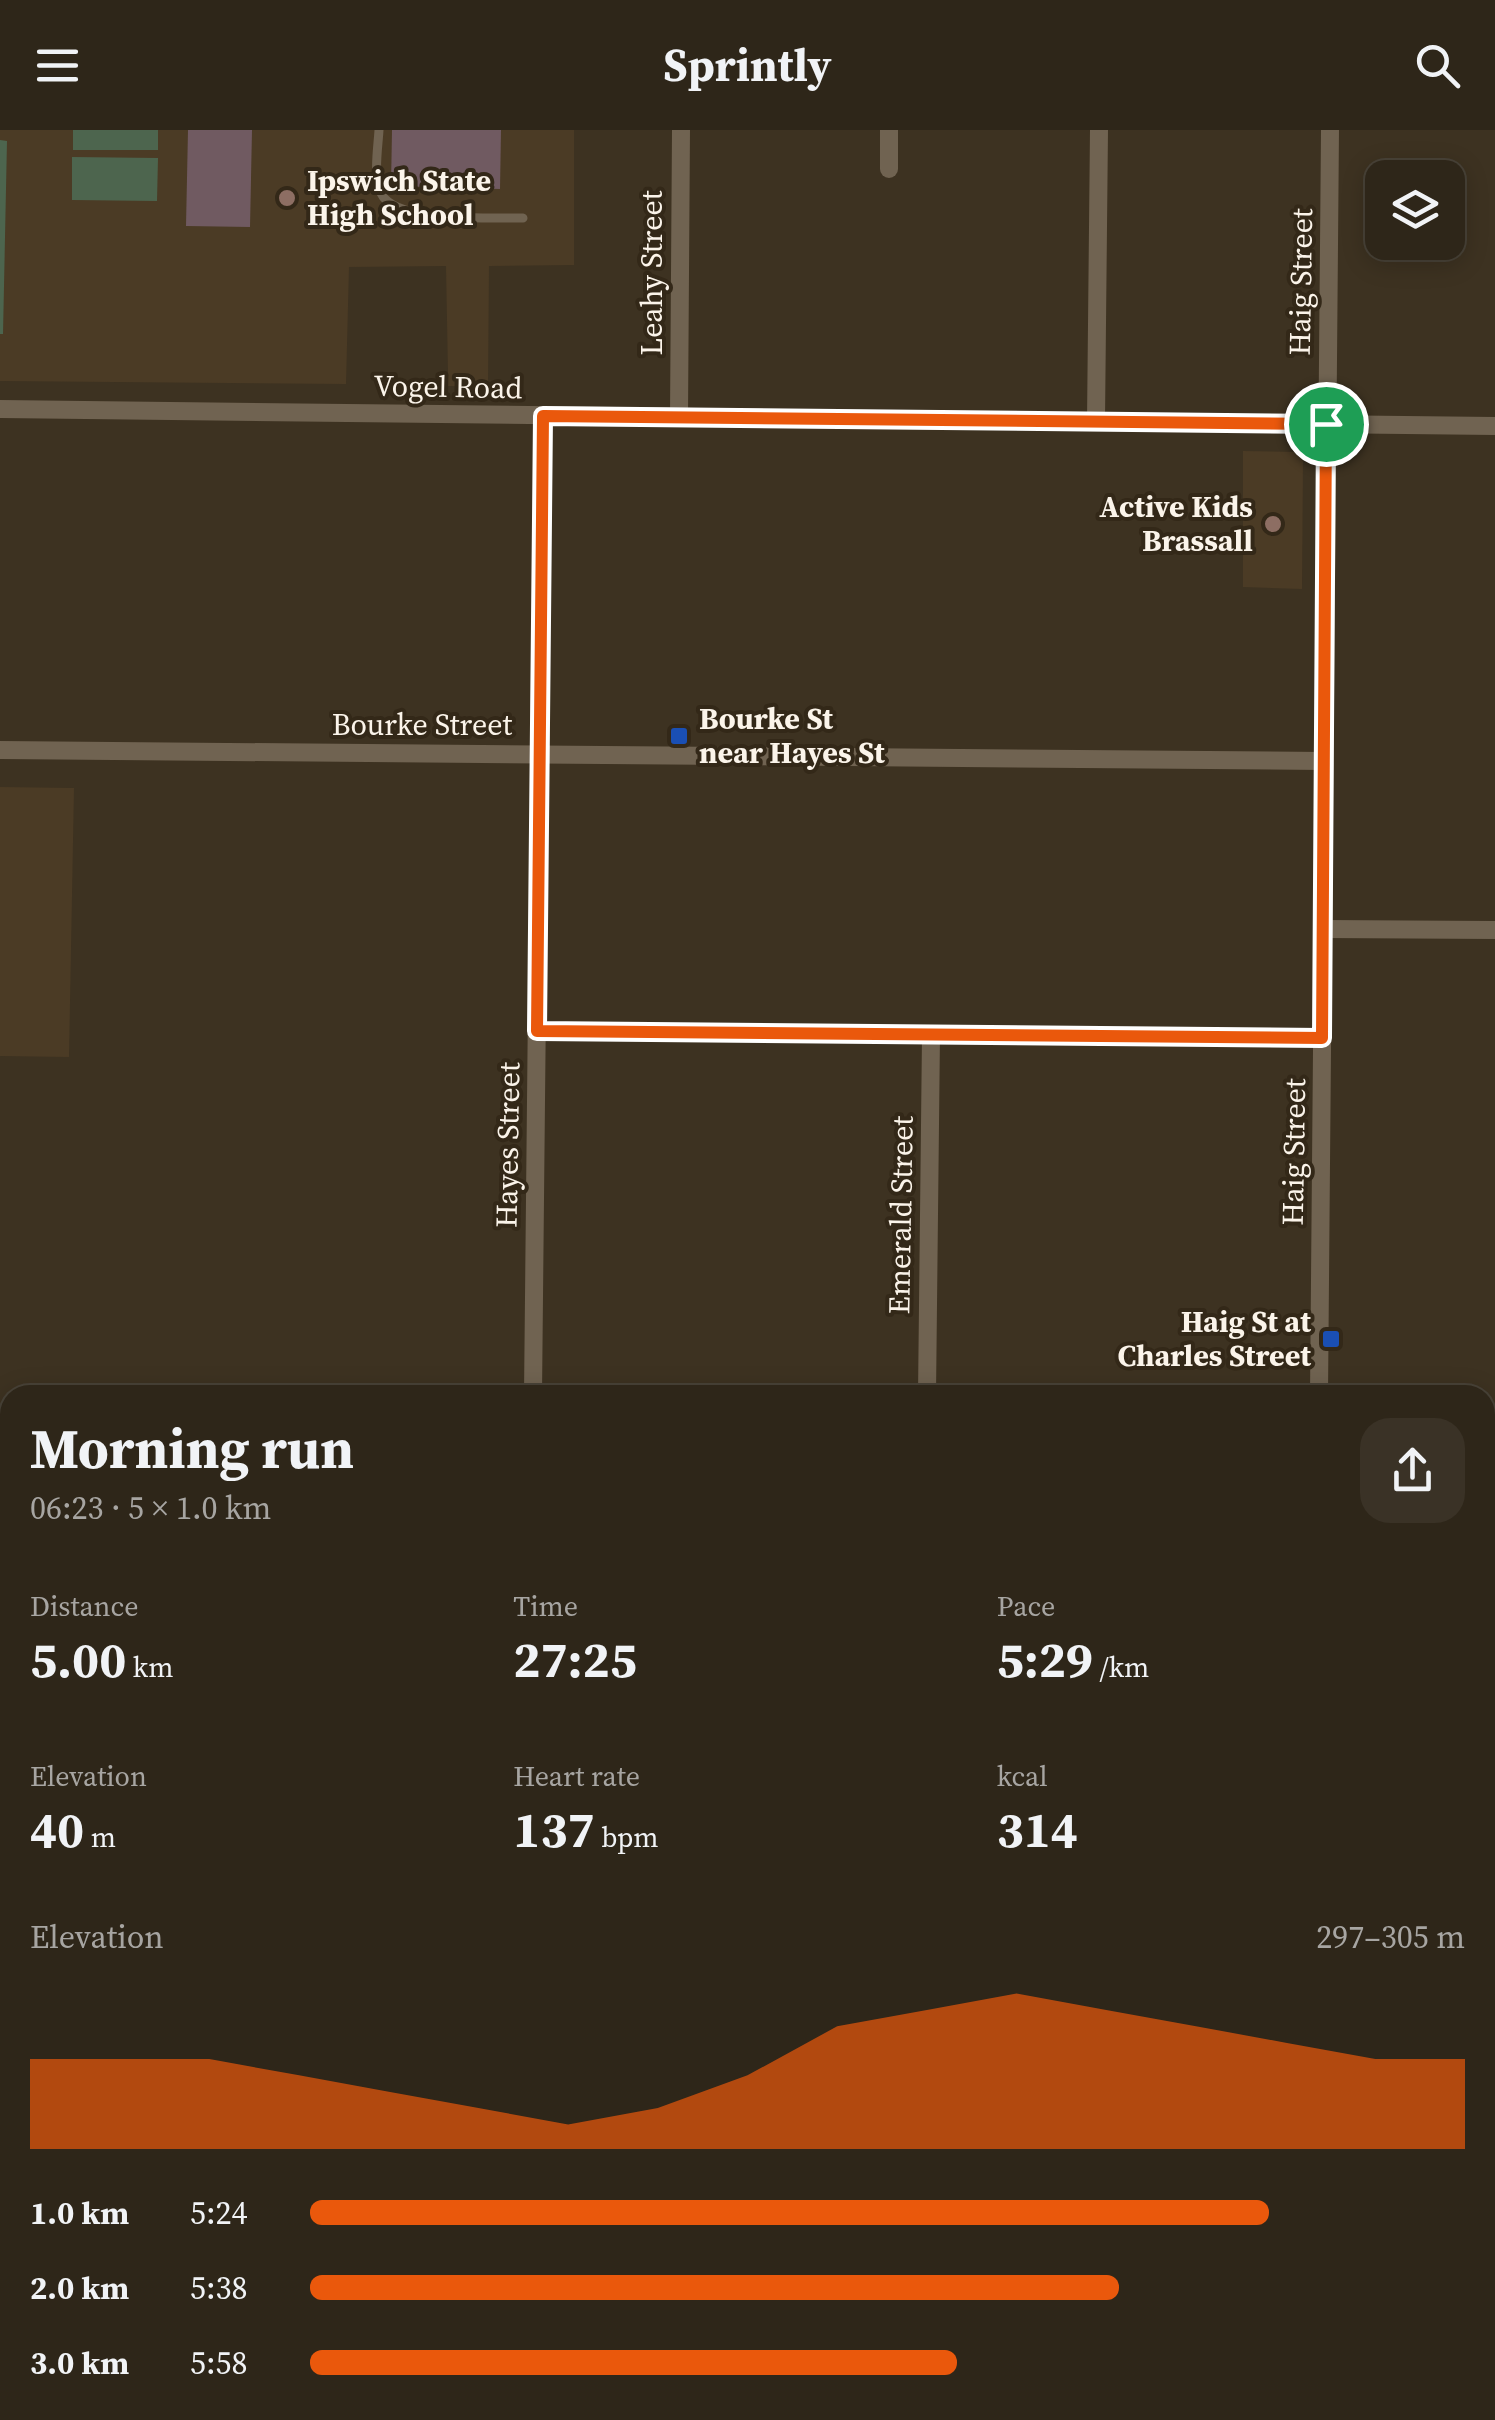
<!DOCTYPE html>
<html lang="en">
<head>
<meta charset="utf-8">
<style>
	:root { --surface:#2e2619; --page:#3a3226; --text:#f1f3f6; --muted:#a7a5a2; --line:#494338; --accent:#ea580c }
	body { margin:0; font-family:"Source Serif 4",serif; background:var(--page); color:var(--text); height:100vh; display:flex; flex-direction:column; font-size:38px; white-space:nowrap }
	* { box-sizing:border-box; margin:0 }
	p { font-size:32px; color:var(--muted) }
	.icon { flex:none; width:55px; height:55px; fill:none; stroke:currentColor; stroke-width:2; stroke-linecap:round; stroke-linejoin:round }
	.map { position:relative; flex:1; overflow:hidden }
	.sheet { position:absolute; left:0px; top:1255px; width:1495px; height:1035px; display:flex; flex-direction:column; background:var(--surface); border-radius:30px 30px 0 0; box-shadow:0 5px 25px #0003,0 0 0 2px var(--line) }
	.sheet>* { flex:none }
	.buttons { position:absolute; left:1365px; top:30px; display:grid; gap:20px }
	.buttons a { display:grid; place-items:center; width:100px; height:100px; border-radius:20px; background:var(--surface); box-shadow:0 5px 25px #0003,0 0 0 2px var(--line); font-size:50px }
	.pin { position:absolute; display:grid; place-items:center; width:85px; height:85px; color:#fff; margin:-42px; border:5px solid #fff; border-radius:50%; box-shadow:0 2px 10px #0007 }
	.round { display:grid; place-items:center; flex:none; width:105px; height:105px; border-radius:30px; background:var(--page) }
	.head { display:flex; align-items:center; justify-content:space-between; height:170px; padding:0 30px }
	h1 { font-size:55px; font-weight:700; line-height:75px }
	.metrics { display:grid; grid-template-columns:repeat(3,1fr); gap:15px; height:170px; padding:10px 30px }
	.metrics div { display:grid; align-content:center }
	.metrics b { font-size:50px; font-weight:700 }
	.metrics small { font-size:28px; font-weight:400 }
	.metrics p { font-size:28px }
	.chart { height:280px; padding:20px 30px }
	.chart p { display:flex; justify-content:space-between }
	.chart svg { width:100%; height:180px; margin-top:10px; fill:var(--accent); opacity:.7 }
	ul { padding:0 30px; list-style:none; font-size:32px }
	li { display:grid; grid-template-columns:160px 120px 1fr; align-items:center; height:75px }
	li i { height:25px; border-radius:12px; background:var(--accent) }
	header { display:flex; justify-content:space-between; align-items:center; height:130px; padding:0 30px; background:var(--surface); font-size:45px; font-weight:700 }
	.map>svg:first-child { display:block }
	.built { fill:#4b3b25 }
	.green { fill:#4d654e }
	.building { fill:#705a61 }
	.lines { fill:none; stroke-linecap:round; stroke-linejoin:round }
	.path { stroke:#7b7162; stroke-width:4; stroke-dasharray:5 5; stroke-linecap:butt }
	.service { stroke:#706351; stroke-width:9 }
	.minor { stroke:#706351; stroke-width:18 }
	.primary { stroke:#ad7075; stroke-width:28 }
	.route-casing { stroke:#fff; stroke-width:20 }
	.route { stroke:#ea580c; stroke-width:12 }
	.education-dot { fill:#8d6e63; stroke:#332818; stroke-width:4 }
	.transit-dot { fill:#1a4fb4; stroke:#332818; stroke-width:4 }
	.labels { text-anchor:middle; stroke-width:8; stroke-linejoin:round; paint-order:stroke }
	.poi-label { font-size:30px; font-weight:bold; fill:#fbf4ea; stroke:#332818; text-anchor:start }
	.street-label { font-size:30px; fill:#fbf4ea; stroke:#332818 }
</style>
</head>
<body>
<header><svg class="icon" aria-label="menu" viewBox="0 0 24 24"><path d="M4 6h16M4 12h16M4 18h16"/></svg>Sprintly<svg class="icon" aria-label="search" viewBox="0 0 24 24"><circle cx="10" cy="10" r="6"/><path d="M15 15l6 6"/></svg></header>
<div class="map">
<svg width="1495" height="2290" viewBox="0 0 1495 2290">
	<rect width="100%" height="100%" fill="#3d3221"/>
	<!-- built -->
	<g class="built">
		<path d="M0 0H574V135L489 136 488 256H436L448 244 446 136 349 137 346 254 0 251Z"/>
		<path d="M1243 321 1297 322 1303 331 1302 459 1243 457Z"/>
		<path d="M0 657 74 658 69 927 0 926Z"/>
	</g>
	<!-- green -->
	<g class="green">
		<rect x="73" y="0" width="85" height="20"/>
		<path d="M0 10 7 11 3 204H0Z"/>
		<path d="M72 27 158 28 157 71 72 70Z"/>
		<path d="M0 1594 10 1602V1803L0 1861Z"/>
		<path d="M1485 2081H1495V2290H720V2280H1485Z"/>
	</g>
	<!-- building -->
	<g class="building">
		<path d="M188 0H252L250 97 186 96Z"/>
		<path d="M392 0H501L500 59 391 56Z"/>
	</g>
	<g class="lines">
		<!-- path -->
		<g class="path">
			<path d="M67 2280 117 2290"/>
			<path d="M789 2280 795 2290"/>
			<path d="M1031 2280V2290"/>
		</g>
		<!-- service -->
		<g class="service">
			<path d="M379 0C378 18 373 46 381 63 395 94 491 87 523 88"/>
			<path d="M0 1546 10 1563"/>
			<path d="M1278 2280 1280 2290"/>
			<path d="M1196 2290 1201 2280"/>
		</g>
		<!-- minor -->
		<g class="minor">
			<path d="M889 39V0"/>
			<path d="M0 279 1495 296"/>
			<path d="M679 286 681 0"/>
			<path d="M1096 291 1099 0"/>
			<path d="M0 620 1324 631"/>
			<path d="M1323 799 1495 800"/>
			<path d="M537 901 1322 908"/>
			<path d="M533 1265 543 286"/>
			<path d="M927 1265 931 905"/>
			<path d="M1319 1265 1330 0"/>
			<path d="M1485 1309H1495"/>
			<path d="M1485 2038 1495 2037"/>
			<path d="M373 2280V2290"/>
			<path d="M579 2280 588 2290"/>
			<path d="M171 2290 177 2280"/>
		</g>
		<!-- primary -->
		<g class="primary">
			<path d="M0 1327 10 1344"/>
			<path d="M0 2067 10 1926"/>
			<path d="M0 2110 6 2290"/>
		</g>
	</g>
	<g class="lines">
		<!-- route casing -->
		<g class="route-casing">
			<path id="route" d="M543 286 1326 294 1322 908 537 901Z"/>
		</g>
		<!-- route -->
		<use href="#route" class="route"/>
	</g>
	<!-- markers -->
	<g class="education-dot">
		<circle cx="287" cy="68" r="10"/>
		<circle cx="1273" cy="394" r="10"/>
	</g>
	<g class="transit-dot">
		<rect x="669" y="596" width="20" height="20" rx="5"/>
		<rect x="1321" y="1199" width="20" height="20" rx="5"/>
	</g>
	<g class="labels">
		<!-- poi labels -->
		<g class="poi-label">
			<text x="307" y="61">Ipswich State<tspan x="307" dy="34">High School</tspan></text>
			<text x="1253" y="387" text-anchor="end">Active Kids<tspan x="1253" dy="34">Brassall</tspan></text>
			<text x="699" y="599">Bourke St<tspan x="699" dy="34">near Hayes St</tspan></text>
			<text x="1311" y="1202" text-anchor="end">Haig St at<tspan x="1311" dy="34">Charles Street</tspan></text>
		</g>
		<!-- street labels -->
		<g class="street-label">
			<text transform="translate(652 143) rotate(-90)" y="10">Leahy Street</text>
			<text transform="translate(1301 152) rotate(-89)" y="10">Haig Street</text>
			<text transform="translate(448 257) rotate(1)" y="10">Vogel Road</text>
			<text x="422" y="605">Bourke Street</text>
			<text transform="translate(508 1015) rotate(-89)" y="10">Hayes Street</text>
			<text transform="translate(1294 1022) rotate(-89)" y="10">Haig Street</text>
			<text transform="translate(901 1085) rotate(-89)" y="10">Emerald Street</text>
		</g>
	</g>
</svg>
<div class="buttons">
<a><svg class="icon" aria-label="layers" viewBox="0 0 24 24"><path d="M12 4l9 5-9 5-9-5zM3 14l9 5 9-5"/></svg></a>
</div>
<div class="pin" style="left:1326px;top:294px;background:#1e9e55"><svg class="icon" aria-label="arrive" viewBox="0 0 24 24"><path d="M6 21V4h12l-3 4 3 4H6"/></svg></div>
<section class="sheet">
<div class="head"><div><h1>Morning run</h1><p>06:23 · 5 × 1.0 km</p></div><a class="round"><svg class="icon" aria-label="share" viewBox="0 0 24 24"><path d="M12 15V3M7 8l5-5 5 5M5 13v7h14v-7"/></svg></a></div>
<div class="metrics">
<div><p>Distance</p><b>5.00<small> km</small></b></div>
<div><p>Time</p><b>27:25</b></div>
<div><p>Pace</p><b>5:29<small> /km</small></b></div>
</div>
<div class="metrics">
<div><p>Elevation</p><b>40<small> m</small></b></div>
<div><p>Heart rate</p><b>137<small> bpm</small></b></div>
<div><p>kcal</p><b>314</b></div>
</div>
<div class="chart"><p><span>Elevation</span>297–305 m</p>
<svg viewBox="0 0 160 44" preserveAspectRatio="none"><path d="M0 44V22L10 22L20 22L30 26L40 30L50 34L60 38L70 34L80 26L90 14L100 10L110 6L120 10L130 14L140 18L150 22L160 22V44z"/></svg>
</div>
<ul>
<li><b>1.0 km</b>5:24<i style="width:83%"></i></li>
<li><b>2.0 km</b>5:38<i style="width:70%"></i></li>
<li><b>3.0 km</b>5:58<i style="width:56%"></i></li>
</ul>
</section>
</div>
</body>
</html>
